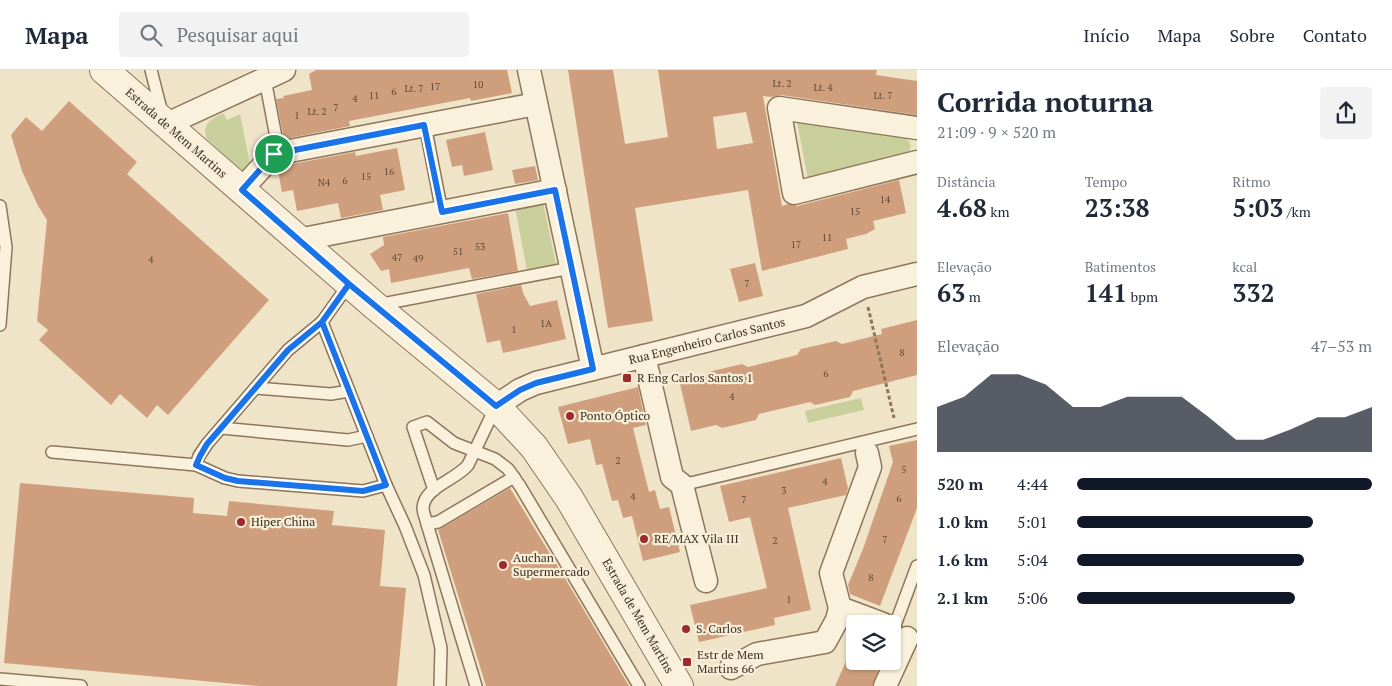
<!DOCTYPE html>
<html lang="pt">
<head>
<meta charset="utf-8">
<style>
	:root { --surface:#fff; --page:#f2f2f3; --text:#1f2937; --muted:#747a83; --line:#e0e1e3; --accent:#111827 }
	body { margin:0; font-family:"PT Serif",serif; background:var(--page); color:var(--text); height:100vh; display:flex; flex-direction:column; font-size:19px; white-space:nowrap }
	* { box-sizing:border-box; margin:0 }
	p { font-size:16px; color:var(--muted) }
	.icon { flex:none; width:28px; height:28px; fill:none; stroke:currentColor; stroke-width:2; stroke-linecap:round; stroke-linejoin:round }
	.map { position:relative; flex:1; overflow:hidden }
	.drawer { display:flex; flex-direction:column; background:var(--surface); width:475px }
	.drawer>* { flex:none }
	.tools { position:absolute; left:846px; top:545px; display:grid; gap:10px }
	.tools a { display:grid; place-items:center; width:55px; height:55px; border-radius:5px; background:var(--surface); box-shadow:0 1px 4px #0004; font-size:25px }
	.pin { position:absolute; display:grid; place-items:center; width:42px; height:42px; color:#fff; margin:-21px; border:2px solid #fff; border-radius:50%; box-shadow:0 1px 5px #0007 }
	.round { display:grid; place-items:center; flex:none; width:52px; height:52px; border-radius:5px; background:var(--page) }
	.head { display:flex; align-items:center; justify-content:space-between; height:85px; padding:0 20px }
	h1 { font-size:28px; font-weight:800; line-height:38px }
	.stats { display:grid; grid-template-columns:repeat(3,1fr); gap:8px; height:85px; padding:5px 20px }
	.stats div { display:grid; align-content:center }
	.stats b { font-size:25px; font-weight:800 }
	.stats small { font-size:14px; font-weight:400 }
	.stats p { font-size:14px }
	.chart { height:140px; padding:10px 20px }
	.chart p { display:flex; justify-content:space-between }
	.chart svg { width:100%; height:90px; margin-top:5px; fill:var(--accent); opacity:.7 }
	ul { padding:0 20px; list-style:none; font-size:16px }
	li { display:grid; grid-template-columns:80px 60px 1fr; align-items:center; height:38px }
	li i { height:12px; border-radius:6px; background:var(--accent) }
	header { display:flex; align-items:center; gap:30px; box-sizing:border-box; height:70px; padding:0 25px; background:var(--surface); border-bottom:1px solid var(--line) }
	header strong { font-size:24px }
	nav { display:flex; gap:28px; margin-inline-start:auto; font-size:18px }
	.search { width:350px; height:45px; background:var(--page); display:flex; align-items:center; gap:12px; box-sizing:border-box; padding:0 18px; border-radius:5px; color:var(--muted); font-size:19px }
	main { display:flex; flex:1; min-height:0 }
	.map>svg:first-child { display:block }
	.green { fill:#c9cf9b }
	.building { fill:#cf9f7d; fill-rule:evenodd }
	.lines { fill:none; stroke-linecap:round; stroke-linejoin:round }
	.service-casing { stroke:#8d765c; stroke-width:14 }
	.minor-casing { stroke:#8d765c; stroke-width:25 }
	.tertiary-casing { stroke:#8d765c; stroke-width:30 }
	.path { stroke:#8d765c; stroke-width:3; stroke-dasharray:4 2.5; stroke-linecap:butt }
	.service { stroke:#faf1dc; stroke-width:11 }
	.minor { stroke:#faf1dc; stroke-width:22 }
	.tertiary { stroke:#faf1dc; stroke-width:28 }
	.route-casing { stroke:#fff; stroke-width:10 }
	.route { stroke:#1a73e8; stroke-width:6 }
	.poi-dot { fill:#9e2a2b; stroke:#f7eed8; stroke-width:2 }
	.labels { text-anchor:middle; stroke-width:4.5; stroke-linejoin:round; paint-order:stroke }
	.number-label { font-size:10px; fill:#624a37 }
	.street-label { font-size:12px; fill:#3d2e20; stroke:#f7eed8 }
	.poi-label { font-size:12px; fill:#3d2e20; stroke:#f7eed8; text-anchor:start }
</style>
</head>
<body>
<header>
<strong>Mapa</strong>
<div class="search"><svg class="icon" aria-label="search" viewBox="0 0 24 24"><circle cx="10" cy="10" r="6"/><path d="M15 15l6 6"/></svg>Pesquisar aqui</div>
<nav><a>Início</a><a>Mapa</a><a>Sobre</a><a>Contato</a></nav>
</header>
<main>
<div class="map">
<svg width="917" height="616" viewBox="0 0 917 616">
	<rect width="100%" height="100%" fill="#f0e4c8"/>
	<!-- green -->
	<g class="green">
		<path d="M223 43 227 50 240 44 250 94 243 102 207 69C201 54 211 49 223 43Z"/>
		<path d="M797 52 907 68 911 76 910 80 907 84 808 109Z"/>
		<path d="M543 132 556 194 527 200 515 137Z"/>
		<path d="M861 328 864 340 808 353 805 341Z"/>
	</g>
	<!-- building -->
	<g class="building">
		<path d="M316 0H507L512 23 471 31 470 28 349 51 350 56 284 69 276 29 284 28 283 26 312 20 309 4Z"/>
		<path d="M568 0H613L625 74 668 67 658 0H877L876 5 917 11V45L781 25 772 27 763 26 782 136 788 134 797 136 899 110 906 143 873 151 875 159 866 164 846 169 848 179 762 201 748 120 635 138 653 251 608 258ZM746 42 753 73 717 79 713 47Z"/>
		<path d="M69 31 137 92 127 104 269 230 168 345 157 335 147 348 120 324 111 335 39 270 48 260 37 251 47 150 38 136 22 101 11 65 26 47 42 61Z"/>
		<path d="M485 62 493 100 464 106 462 95 452 97 446 70Z"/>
		<path d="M397 78 405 120 380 125 383 140 341 148 338 133 297 141 293 120 282 122 278 101 288 99 287 95 355 82 356 86Z"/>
		<path d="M535 96 538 110 515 114 512 100Z"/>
		<path d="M508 143 518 201 472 209 469 198 391 213 389 199 381 201 370 184 384 175 383 167Z"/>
		<path d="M755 193 763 226 739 232 730 199Z"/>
		<path d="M521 215 523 223 530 236 557 230 566 269 503 283 500 270 487 273 476 224Z"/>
		<path d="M917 250V305L853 321 850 327 815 335 810 332 759 344 756 350 722 358 716 355 691 361 680 314 704 308 708 302 742 294 748 297 797 285 801 279 836 271 842 274 882 264 881 259Z"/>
		<path d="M638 317 646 355 633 358 649 422 655 420 660 439 669 437 680 482 643 491 632 446 623 448 618 430 612 431 602 394 596 395 590 369 568 374 558 337Z"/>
		<path d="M917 370V438L880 536 850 524 848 515 863 479 893 392 889 376Z"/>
		<path d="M841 388 848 418 846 425 788 438 811 540 774 548 775 555 699 572 690 535 767 518 750 447 729 452 720 416Z"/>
		<path d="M20 413 194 428 193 443 227 446 229 431 334 441 332 455 385 460 380 516 406 518 397 616H260L4 593Z"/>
		<path d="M510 418 578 530 629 616H486L438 460Z"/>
		<path d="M848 587 878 601 872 616H835Z"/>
	</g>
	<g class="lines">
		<!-- service casing -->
		<g class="service-casing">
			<g id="service">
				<path d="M151 0 162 43"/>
				<path d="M265 9 279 83"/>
				<path d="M425 55 442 142"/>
				<path d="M0 136 6 177 0 255"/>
				<path d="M349 214 322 252 386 415 405 456 424 505 441 578 440 616"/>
				<path d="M377 235 571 198"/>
				<path d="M256 318 331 324 349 321"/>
				<path d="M221 358 348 370 367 366"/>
				<path d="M52 382 196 395 199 386 207 374 288 280 322 252"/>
				<path d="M196 395 225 408 238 411 363 421 386 415"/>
				<path d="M682 415 917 359"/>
				<path d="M434 420 413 357 427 352 454 373 495 389 508 399 520 416 639 616"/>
				<path d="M427 454 438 452 514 407"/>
				<path d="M894 558 917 496"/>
				<path d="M0 609 81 616"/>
				<path d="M476 616 427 454C426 449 423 443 423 438 424 417 456 410 468 395L496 336"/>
			</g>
		</g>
		<!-- minor casing -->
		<g class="minor-casing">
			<g id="minor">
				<path d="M529 0 593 299"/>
				<path d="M165 55 284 0"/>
				<path d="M917 58 779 38 794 123 917 92"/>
				<path d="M241 120 274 84 536 34"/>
				<path d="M298 170 555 120"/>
				<path d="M644 286 672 407 682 415 706 511"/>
				<path d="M496 336 520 320 536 313 806 246 863 217 917 204"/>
				<path d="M840 538 883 554"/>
				<path d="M731 598 757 584 825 572 837 550 840 538 831 503 870 397 867 383"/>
				<path d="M885 616 907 568"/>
			</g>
		</g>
		<!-- tertiary casing -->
		<g class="tertiary-casing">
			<path id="tertiary" d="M104 0 374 235 496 336 534 377 569 428 679 616"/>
		</g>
		<!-- path -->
		<path class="path" d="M868 237 894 348"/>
		<!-- service -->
		<use href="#service" class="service"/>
		<!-- minor -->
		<use href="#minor" class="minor"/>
		<!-- tertiary -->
		<use href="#tertiary" class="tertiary"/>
	</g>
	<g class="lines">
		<!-- route casing -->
		<g class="route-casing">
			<path id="route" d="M274 84 242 120 349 214 322 252 288 280 221 358 207 374 200 386 196 395 225 408 238 411 363 421 386 415 322 252 349 214 496 336 520 320 536 313 593 299 555 120 442 142 424 55 274 84"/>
		</g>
		<!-- route -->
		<use href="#route" class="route"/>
	</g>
	<!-- markers -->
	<g class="poi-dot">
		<rect x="622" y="303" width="10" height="10" rx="2.5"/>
		<circle cx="570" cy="346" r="5"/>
		<circle cx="241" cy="452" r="5"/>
		<circle cx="644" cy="469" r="5"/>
		<circle cx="503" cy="495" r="5"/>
		<circle cx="686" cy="559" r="5"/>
		<rect x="682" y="587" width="10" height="10" rx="2.5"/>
	</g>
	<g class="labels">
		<!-- number labels -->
		<g class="number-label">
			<text x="782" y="17">Lt. 2</text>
			<text x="478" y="18">10</text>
			<text x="435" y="20">17</text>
			<text x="823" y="21">Lt. 4</text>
			<text x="414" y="22">Lt. 7</text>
			<text x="394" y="25">6</text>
			<text x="374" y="29">11</text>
			<text x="883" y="29">Lt. 7</text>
			<text x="355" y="32">4</text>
			<text x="336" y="41">7</text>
			<text x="317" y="45">Lt. 2</text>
			<text x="297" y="49">1</text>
			<text x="389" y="105">16</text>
			<text x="366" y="110">15</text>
			<text x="345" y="114">6</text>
			<text x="324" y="116">N4</text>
			<text x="885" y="133">14</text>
			<text x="855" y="145">15</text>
			<text x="827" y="171">11</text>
			<text x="796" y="178">17</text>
			<text x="480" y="180">53</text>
			<text x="458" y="185">51</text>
			<text x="397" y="191">47</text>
			<text x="418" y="192">49</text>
			<text x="151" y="193">4</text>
			<text x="747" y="217">7</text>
			<text x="546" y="257">1A</text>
			<text x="514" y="263">1</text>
			<text x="902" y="286">8</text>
			<text x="826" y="307">6</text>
			<text x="732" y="330">4</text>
			<text x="618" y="394">2</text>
			<text x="904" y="403">5</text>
			<text x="825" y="415">4</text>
			<text x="784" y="424">3</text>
			<text x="633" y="430">4</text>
			<text x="899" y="432">6</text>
			<text x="744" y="433">7</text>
			<text x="885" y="473">7</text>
			<text x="775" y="474">2</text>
			<text x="871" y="511">8</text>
			<text x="789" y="533">1</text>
		</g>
		<!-- street labels -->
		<g class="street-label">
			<text transform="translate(176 63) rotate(41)" y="4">Estrada de Mem Martins</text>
			<text transform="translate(707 271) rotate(-14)" y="4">Rua Engenheiro Carlos Santos</text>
			<text transform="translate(638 546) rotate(60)" y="4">Estrada de Mem Martins</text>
		</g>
		<!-- poi labels -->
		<g class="poi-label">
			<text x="637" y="312">R Eng Carlos Santos 1</text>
			<text x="580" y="350">Ponto Óptico</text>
			<text x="251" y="456">Hiper China</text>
			<text x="654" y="473">RE/MAX Vila III</text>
			<text x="513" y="492">Auchan<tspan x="513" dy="14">Supermercado</tspan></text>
			<text x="696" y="563">S. Carlos</text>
			<text x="697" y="589">Estr de Mem<tspan x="697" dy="14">Martins 66</tspan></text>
		</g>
	</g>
</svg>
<div class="tools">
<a><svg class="icon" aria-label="layers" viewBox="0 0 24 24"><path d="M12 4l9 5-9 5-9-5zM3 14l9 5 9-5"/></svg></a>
</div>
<div class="pin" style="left:274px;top:84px;background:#1e9e55"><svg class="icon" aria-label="arrive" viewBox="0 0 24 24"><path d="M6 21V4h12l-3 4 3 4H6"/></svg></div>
</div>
<section class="drawer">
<div class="head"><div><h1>Corrida noturna</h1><p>21:09 · 9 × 520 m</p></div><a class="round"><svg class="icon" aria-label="share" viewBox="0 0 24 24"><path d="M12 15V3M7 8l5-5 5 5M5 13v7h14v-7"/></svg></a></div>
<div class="stats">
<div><p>Distância</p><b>4.68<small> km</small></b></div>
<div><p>Tempo</p><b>23:38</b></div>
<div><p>Ritmo</p><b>5:03<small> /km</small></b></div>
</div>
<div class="stats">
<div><p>Elevação</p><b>63<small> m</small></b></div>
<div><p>Batimentos</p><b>141<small> bpm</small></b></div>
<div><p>kcal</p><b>332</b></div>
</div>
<div class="chart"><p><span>Elevação</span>47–53 m</p>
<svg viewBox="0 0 160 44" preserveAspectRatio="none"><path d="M0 44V22L10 17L20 6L30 6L40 11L50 22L60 22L70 17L80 17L90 17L100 27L110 38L120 38L130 33L140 27L150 27L160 22V44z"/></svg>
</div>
<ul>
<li><b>520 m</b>4:44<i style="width:100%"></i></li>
<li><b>1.0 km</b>5:01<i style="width:80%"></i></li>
<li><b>1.6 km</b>5:04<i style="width:77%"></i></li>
<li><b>2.1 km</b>5:06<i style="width:74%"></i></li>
</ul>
</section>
</main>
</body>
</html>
